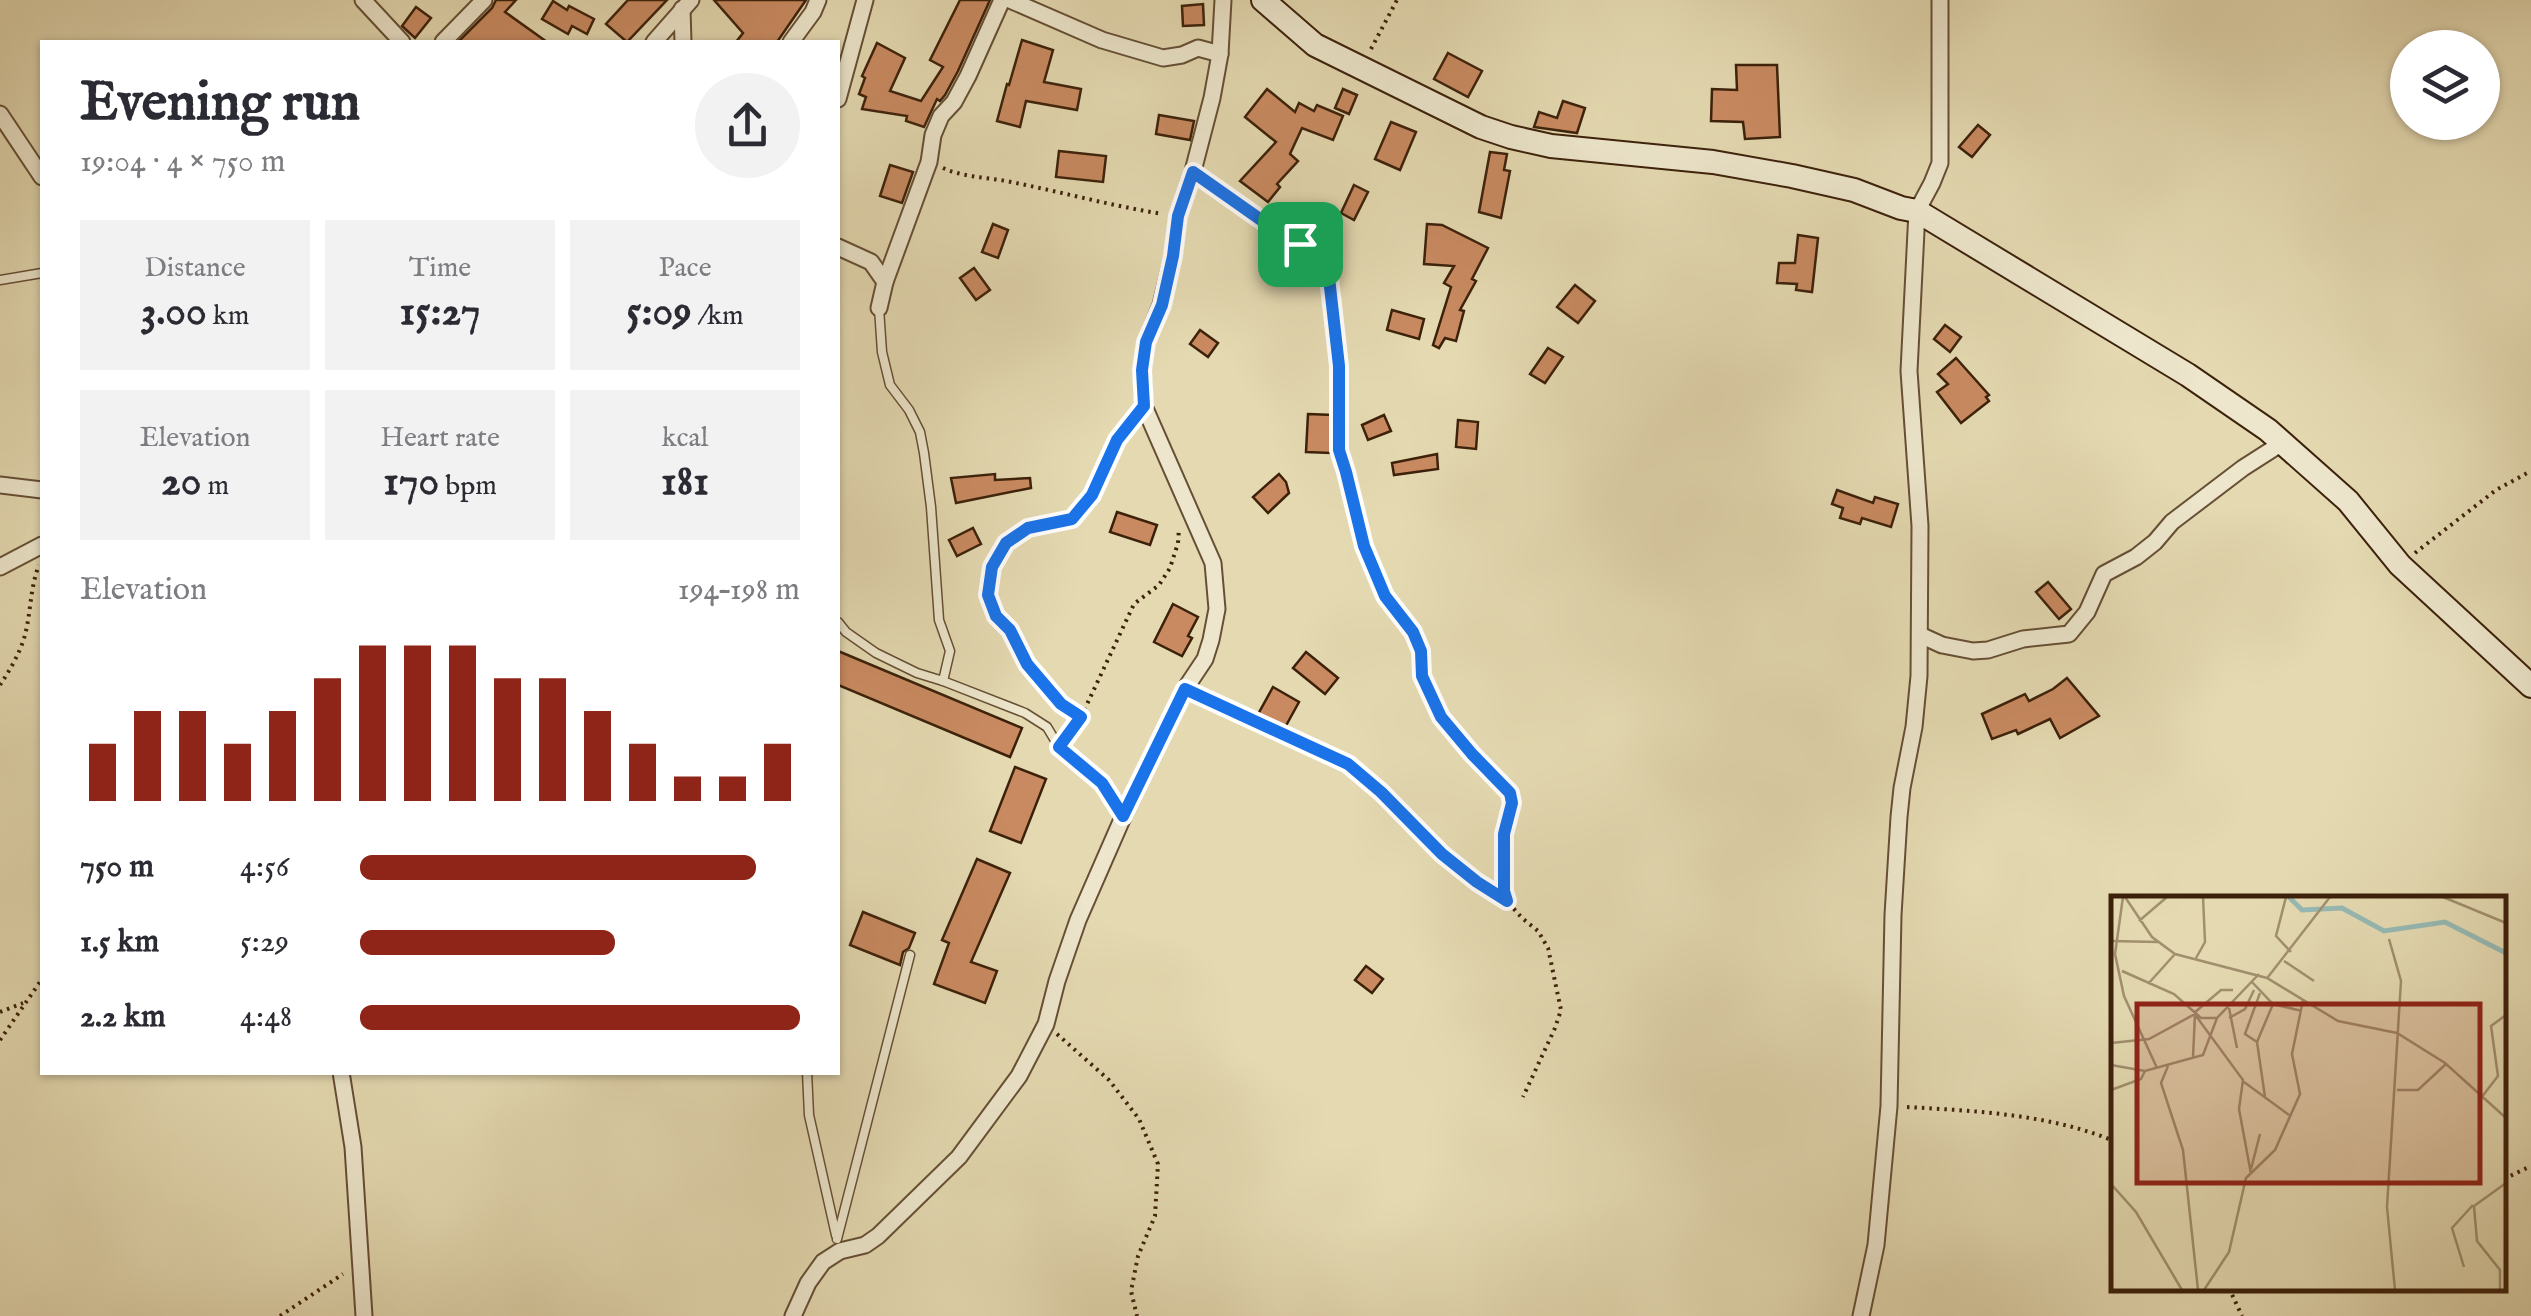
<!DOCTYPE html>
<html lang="en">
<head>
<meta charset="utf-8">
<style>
	:root { --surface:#fff; --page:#f2f2f3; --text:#2b2b33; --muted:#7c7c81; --accent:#8f2418 }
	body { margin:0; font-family:"IM FELL English",serif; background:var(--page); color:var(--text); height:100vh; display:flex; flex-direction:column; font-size:38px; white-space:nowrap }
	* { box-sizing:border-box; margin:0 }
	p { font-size:32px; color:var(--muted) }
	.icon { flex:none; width:55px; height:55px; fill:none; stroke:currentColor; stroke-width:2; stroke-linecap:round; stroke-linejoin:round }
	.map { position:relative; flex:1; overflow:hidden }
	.sheet { position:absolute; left:40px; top:40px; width:800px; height:1035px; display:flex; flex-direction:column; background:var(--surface); border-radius:0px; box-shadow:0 2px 8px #0004 }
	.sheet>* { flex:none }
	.tools { position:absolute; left:2390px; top:30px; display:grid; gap:20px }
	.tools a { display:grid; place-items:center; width:110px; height:110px; border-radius:50%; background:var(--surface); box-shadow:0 2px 8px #0004; font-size:50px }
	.pin { position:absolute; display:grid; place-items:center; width:85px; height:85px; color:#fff; margin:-42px; border-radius:20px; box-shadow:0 5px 15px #0006 }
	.round { display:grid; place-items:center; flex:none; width:105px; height:105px; border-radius:52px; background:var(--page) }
	.head { display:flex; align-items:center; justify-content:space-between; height:170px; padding:0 40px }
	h1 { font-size:55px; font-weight:800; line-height:75px }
	.figures { display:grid; grid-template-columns:repeat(3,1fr); gap:15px; height:170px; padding:10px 40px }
	.figures div { display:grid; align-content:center; border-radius:0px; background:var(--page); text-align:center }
	.figures b { font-size:42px; font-weight:800 }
	.figures small { font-size:28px; font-weight:400 }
	.figures p { font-size:28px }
	.chart { height:280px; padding:20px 40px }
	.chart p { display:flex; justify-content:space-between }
	.chart svg { width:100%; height:180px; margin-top:10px; stroke:var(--accent); stroke-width:6 }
	ul { padding:0 40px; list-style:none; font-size:32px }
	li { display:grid; grid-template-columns:160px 120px 1fr; align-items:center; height:75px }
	li i { height:25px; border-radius:12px; background:var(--accent) }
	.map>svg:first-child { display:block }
	.building { fill:#c98a61; stroke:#3c210a; stroke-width:2.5 }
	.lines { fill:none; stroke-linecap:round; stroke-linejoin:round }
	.lane-casing { stroke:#664f34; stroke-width:11 }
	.street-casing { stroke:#664f34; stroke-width:19 }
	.secondary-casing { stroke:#3c210a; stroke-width:26 }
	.path { stroke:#3c210a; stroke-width:4; stroke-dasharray:2.5 5; stroke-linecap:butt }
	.lane { stroke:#ede6cc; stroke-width:8 }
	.street { stroke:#ede6cc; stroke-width:15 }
	.secondary { stroke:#ede6cc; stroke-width:22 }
	.route-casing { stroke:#fff; stroke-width:20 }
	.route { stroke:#1a73e8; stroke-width:12 }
	.inset-river { fill:none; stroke:#97b9b3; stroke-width:5 }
	.inset-road { fill:none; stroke:#a18f6e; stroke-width:2.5 }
	.view { fill:#8f2418; fill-opacity:0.15; stroke:#8f2418; stroke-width:5 }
	.inset-edge { fill:none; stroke:#3c210a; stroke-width:5 }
</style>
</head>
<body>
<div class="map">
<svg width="2531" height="1316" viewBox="0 0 2531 1316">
	<rect width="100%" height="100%" fill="#e4d9b1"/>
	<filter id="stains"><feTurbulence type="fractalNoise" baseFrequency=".002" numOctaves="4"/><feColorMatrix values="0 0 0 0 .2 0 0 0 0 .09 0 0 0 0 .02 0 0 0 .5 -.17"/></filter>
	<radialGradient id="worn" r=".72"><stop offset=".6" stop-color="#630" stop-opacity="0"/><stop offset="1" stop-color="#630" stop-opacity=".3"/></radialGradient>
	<!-- building -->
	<g class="building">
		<path d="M496 0H516L505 12 547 42H458L492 8Z"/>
		<path d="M628 0H667L627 42 606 24Z"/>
		<path d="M714 0H806L777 42H736L743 33Z"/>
		<path d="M960 0H990L958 71 945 95 940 101 937 99 924 127 906 121 907 116 862 109 866 97 859 94 865 78 862 76 877 43 905 58 890 91 921 101 943 67 930 60Z"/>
		<path d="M553 1 567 10 569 6 594 19 587 34 572 26 568 34 542 19Z"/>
		<path d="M1203 4 1204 25 1183 26 1182 6Z"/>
		<path d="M416 7 431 18 415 38 402 26Z"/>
		<path d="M1022 40 1053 50 1044 82 1081 89 1077 110 1026 101 1020 127 997 121 1007 84 1009 85Z"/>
		<path d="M1448 53 1482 71 1468 97 1434 79Z"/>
		<path d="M1736 65H1777L1780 137 1745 139 1743 122 1711 121 1712 89 1737 90Z"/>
		<path d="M1267 89 1295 112 1299 103 1314 111 1317 105 1343 116 1333 140 1302 128 1290 154 1298 161 1277 184 1280 187 1268 202 1240 181 1276 142 1245 117Z"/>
		<path d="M1343 89 1357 95 1349 114 1335 108Z"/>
		<path d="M1563 101 1585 108 1577 133 1534 127 1539 112 1557 118Z"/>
		<path d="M1159 115 1194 121 1190 140 1156 134Z"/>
		<path d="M1391 122 1416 132 1400 170 1375 159Z"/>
		<path d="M1978 125 1990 135 1972 157 1959 147Z"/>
		<path d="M1059 151 1106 156 1103 182 1056 177Z"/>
		<path d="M1490 152 1507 154 1504 170 1510 171 1501 218 1479 212Z"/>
		<path d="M890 165 913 172 902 203 880 196Z"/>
		<path d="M1354 185 1368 192 1354 220 1341 213Z"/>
		<path d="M993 224 1008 230 998 258 982 252Z"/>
		<path d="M1427 224 1442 225 1488 248 1472 279 1476 281 1460 310 1464 311 1456 341 1445 338 1439 348 1433 345 1451 287 1444 283 1454 266 1424 264Z"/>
		<path d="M1798 235 1818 238 1812 292 1796 290 1797 284 1777 283 1779 263H1795Z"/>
		<path d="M974 268 990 290 976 300 960 278Z"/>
		<path d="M1575 285 1595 301 1578 323 1557 307Z"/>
		<path d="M1392 310 1424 319 1419 339 1387 330Z"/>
		<path d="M1945 325 1961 337 1950 352 1934 339Z"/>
		<path d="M1200 330 1218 343 1208 357 1190 344Z"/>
		<path d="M1548 348 1563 357 1545 383 1530 374Z"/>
		<path d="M1956 358 1989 395 1986 397 1989 401 1961 423 1937 392 1948 384 1938 374Z"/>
		<path d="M1308 414 1333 415 1331 453 1306 452Z"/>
		<path d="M1384 415 1391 431 1368 440 1362 425Z"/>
		<path d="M1458 420 1478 422 1476 449 1456 447Z"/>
		<path d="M1437 454 1438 469 1394 475 1392 463Z"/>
		<path d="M995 474V480L1030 478 1031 488 956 503 951 478Z"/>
		<path d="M1279 474 1286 482 1289 493 1268 513 1253 497Z"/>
		<path d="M1837 490 1873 503 1875 497 1898 504 1891 527 1862 518 1860 524 1840 518 1843 508 1832 504Z"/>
		<path d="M1117 512 1157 525 1150 545 1110 532Z"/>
		<path d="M973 528 981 544 957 556 949 540Z"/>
		<path d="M2048 582 2071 609 2059 619 2036 592Z"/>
		<path d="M1173 604 1198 617 1188 636 1192 638 1182 656 1154 642Z"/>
		<path d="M838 651 1022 728 1010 757 838 685Z"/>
		<path d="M1306 652 1338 678 1325 694 1293 668Z"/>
		<path d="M2067 678 2099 716 2060 738 2050 719 2018 734 2016 730 1992 739 1982 714 2025 694 2029 701 2053 689Z"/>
		<path d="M1273 687 1299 702 1283 731 1257 716Z"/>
		<path d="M1015 767 1046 779 1021 843 990 831Z"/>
		<path d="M977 859 1010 873 971 962 997 971 985 1003 934 984 949 943 942 940Z"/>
		<path d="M863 912 915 933 909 948 903 952 900 965 850 945Z"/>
		<path d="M1366 966 1383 979 1372 993 1355 980Z"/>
	</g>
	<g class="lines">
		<!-- lane casing -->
		<g class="lane-casing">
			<g id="lane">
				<path d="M0 280 42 273"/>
				<path d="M879 308 882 352 890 385 909 410 920 432 924 453 931 507 939 620 950 651 943 681"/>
				<path d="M838 622 846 632 876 653 917 673 943 681 1025 713 1047 727 1059 747 1102 783 1123 816"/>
				<path d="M807 1072 809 1115 836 1235"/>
				<path d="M837 1239 910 955"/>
			</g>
		</g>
		<!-- street casing -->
		<g class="street-casing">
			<g id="street">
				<path d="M363 0 402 42"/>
				<path d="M1010 0 1102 40 1163 58 1182 55 1198 48 1220 54"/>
				<path d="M682 9 683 42"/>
				<path d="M443 42 484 0"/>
				<path d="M654 42 691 0"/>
				<path d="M791 42 813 12 818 0"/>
				<path d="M838 99 865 0"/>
				<path d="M0 114 42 177"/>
				<path d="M838 247 871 262 885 282 879 308"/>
				<path d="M885 282 929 162 933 135 941 116 954 102 968 76 1002 0"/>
				<path d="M0 485 42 490"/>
				<path d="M0 567 42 545"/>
				<path d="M1920 635 1942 645 1973 651 1988 650 2023 639 2069 634 2087 612 2104 574 2136 557 2155 542 2172 522 2243 468 2282 443"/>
				<path d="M341 1072 353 1147 364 1316"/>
				<path d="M793 1316 808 1283 823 1262 840 1251 865 1245 878 1236 959 1157 1019 1076 1046 1024 1057 981 1078 920 1123 817 1185 689 1205 659 1211 640 1217 609 1213 563 1144 406 1142 370 1146 342 1161 305 1173 256 1178 216 1193 171 1212 98 1220 54 1223 0"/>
				<path d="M1861 1316 1876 1245 1889 1106 1893 915 1899 817 1902 788 1914 727 1919 676 1920 526 1909 371 1917 211 1932 183 1940 163V0"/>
			</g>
		</g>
		<!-- secondary casing -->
		<g class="secondary-casing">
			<path id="secondary" d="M1263 0 1315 45 1481 127 1511 137 1551 146 1713 162 1792 176 1854 190 1901 208 1917 211 2188 375 2268 430 2348 501 2400 565 2531 686"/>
		</g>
		<!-- path -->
		<g class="path">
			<path d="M1371 49 1397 0"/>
			<path d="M943 168C965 178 988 177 1011 182 1062 192 1112 206 1163 214"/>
			<path d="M1209 183 1264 223 1300 244 1320 262 1329 278 1339 366V450L1370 565 1385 596 1413 632 1421 651 1422 676 1441 717 1512 797 1504 834V891L1507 901 1522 918 1538 931 1548 948 1561 1010 1555 1028 1523 1097"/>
			<path d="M2415 553 2496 490 2531 471"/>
			<path d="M0 685C10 670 20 653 25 635 31 612 30 588 39 565"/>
			<path d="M1198 695 1348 764 1381 792 1442 854 1477 882 1507 901"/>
			<path d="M1081 717 1061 704 1027 664 1010 630 996 616 988 595 992 567 1006 543 1029 528 1072 519 1092 495 1117 440 1132 421"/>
			<path d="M1068 735 1081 717 1134 604 1159 585 1170 568 1178 543 1179 528"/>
			<path d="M0 1012 23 1003"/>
			<path d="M1057 1034 1109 1080 1139 1119 1158 1164 1155 1216 1138 1256 1131 1291 1137 1316"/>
			<path d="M0 1040 42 979"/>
			<path d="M1907 1107C1976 1111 2049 1114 2114 1141"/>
			<path d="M2504 1179 2531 1166"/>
			<path d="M2229 1288 2242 1316"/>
			<path d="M280 1316 343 1274"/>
		</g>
		<!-- lane -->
		<use href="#lane" class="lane"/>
		<!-- street -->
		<use href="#street" class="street"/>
		<!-- secondary -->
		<use href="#secondary" class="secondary"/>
	</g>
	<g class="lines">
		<!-- route casing -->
		<g class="route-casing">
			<path id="route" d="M1193 172 1264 222 1300 244 1320 262 1329 278 1339 366V450L1346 472 1364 546 1385 596 1413 632 1421 651 1422 676 1441 717 1472 754 1510 793 1512 803 1504 834V891L1507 901 1477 882 1442 854 1381 792 1348 764 1185 689 1123 816 1102 783 1059 747 1081 717 1061 704 1027 664 1010 630 996 616 988 595 992 567 1006 543 1028 528 1072 519 1092 495 1117 440 1144 406 1142 370 1146 342 1162 305 1173 256 1178 216Z"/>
		</g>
		<!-- route -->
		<use href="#route" class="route"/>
	</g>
	<!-- overview -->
	<g transform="translate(2111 896)">
		<rect width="395" height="395" fill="#e4d9b1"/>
		<path class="inset-river" d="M178 1 191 14 231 12 273 35 334 26 395 57"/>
		<path class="inset-road" d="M12 1 4 58 13 100 46 172M14 1 41 41 64 58 156 82 227 125 286 137 334 167 395 222M175 1 165 40 180 56M332 1 395 27M28 25 56 1M278 43 290 85 276 311 284 394M0 45 47 46M85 62 94 46 92 1M173 65 203 85M11 75 63 98 90 122H105M157 81 219 1M140 85 162 108 191 115M37 88 64 58M149 97 134 138 146 146 154 201M118 112 126 152M83 117 110 94H122M85 120 132 184 128 213 140 278M118 122 134 113 143 94M146 146 162 108M0 147 38 143 84 118 82 161M0 169 34 175 92 159 106 122 148 78M57 170 50 187 72 254 87 394M133 186 178 219M0 194 30 183 34 175M286 194H307L335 168M370 202 387 180 380 130 395 119M140 273 149 238M0 288 25 316 71 394M353 371 341 332 362 309M93 394 118 356 135 282 164 254 189 198 181 158 192 104M389 394V374L366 345 363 310 395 287"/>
		<path class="view" d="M26 108H369V287H26Z"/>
		<rect width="395" height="395" class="inset-edge"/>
	</g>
	<rect width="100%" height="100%" filter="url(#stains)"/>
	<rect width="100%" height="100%" fill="url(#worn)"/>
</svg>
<div class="tools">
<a><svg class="icon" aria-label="layers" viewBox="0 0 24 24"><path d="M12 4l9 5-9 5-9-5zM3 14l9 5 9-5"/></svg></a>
</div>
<div class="pin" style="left:1300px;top:244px;background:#1e9e55"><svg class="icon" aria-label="arrive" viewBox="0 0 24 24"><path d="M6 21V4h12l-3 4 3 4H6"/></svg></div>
<section class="sheet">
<div class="head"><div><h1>Evening run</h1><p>19:04 · 4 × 750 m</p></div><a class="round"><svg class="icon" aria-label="share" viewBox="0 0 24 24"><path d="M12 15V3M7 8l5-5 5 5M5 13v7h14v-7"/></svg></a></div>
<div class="figures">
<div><p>Distance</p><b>3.00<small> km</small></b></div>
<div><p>Time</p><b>15:27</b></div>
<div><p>Pace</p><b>5:09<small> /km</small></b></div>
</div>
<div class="figures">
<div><p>Elevation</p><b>20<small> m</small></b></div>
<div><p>Heart rate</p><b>170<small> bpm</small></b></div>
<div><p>kcal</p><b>181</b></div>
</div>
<div class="chart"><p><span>Elevation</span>194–198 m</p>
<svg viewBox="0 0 160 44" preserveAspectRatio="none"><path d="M5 44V30M15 44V22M25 44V22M35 44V30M45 44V22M55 44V14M65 44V6M75 44V6M85 44V6M95 44V14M105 44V14M115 44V22M125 44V30M135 44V38M145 44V38M155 44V30"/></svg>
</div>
<ul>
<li><b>750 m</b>4:56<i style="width:90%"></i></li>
<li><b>1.5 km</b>5:29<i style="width:58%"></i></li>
<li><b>2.2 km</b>4:48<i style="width:100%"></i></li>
</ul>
</section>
</div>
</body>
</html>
